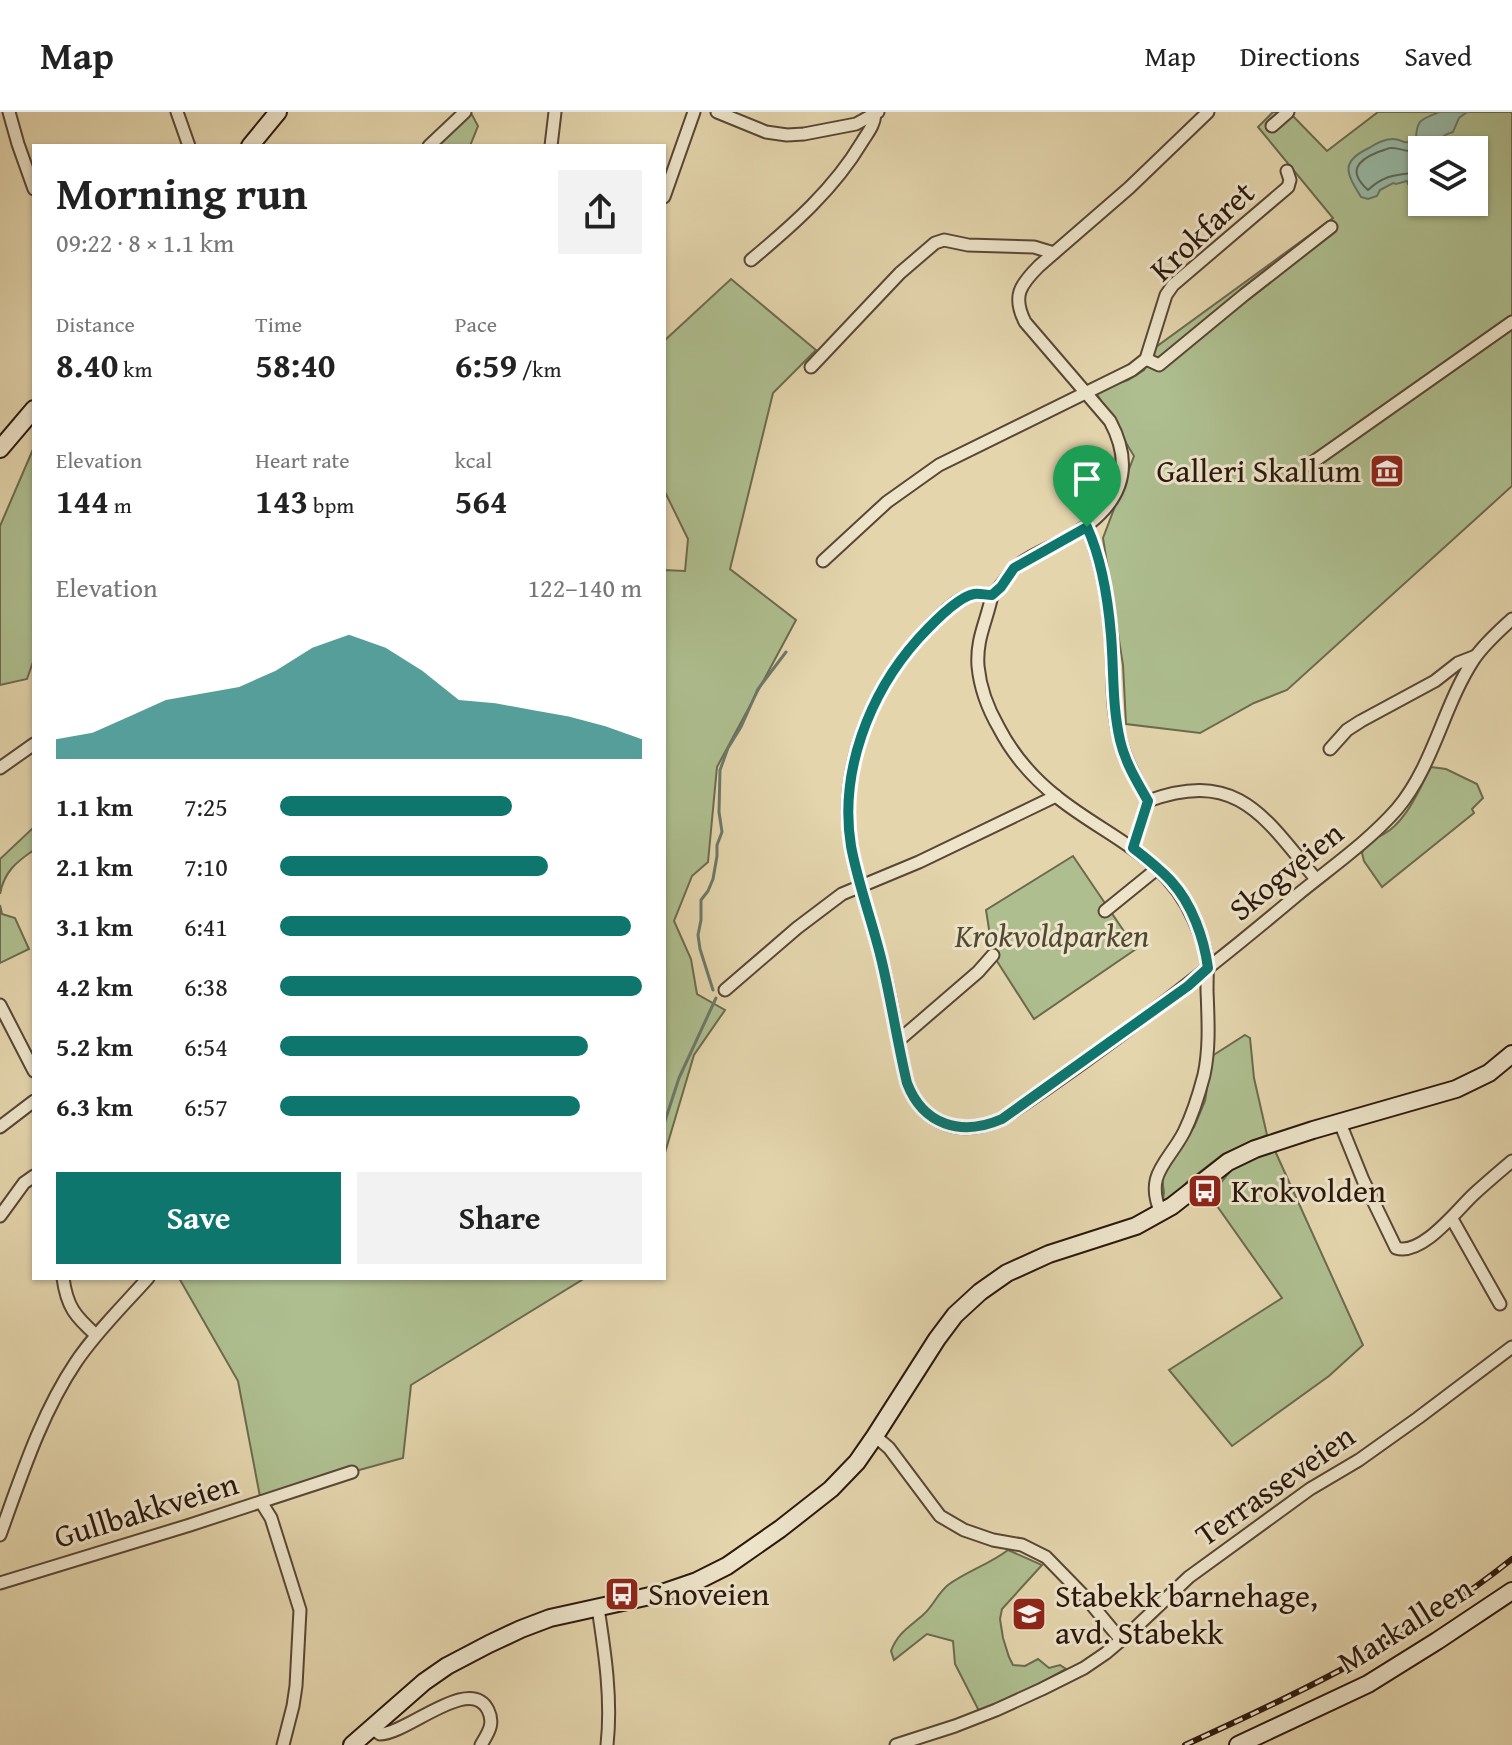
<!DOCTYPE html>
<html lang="en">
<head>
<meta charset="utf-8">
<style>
	:root { --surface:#fff; --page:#f2f2f2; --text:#222; --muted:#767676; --line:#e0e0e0; --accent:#0f766e }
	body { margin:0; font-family:"Gentium Book Plus",serif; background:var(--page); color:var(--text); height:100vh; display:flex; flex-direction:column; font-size:30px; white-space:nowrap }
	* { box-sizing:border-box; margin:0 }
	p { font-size:26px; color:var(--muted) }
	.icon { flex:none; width:44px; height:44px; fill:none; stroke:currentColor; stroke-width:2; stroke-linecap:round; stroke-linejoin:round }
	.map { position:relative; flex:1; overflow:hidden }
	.sheet { position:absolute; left:32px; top:32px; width:634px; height:1136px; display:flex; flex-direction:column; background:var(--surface); border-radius:0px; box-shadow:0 2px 6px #0004 }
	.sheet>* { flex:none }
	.fabs { position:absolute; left:1408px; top:24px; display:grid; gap:16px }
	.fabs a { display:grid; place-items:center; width:80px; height:80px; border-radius:0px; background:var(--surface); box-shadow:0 2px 6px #0004; font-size:40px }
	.pin { position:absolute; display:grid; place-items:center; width:68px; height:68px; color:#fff; margin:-82px -34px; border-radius:50% 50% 50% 0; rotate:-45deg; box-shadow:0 0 8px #0007 }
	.pin .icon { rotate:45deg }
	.round { display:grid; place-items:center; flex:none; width:84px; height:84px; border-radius:0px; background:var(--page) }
	.headline { display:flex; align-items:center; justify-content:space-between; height:136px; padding:0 24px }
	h1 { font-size:44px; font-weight:600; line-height:60px }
	.figures { display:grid; grid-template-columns:repeat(3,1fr); gap:12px; height:136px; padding:8px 24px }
	.figures div { display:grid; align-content:center }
	.figures b { font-size:34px; font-weight:600 }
	.figures small { font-size:22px; font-weight:400 }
	.figures p { font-size:22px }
	.chart { height:224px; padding:16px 24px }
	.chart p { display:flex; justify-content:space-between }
	.chart svg { width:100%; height:144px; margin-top:8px; fill:var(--accent); opacity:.7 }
	.primary-button { display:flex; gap:16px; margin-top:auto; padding:16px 24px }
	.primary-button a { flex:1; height:92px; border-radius:0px; background:var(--accent); color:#fff; font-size:32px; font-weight:600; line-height:92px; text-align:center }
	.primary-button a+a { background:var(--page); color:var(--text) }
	ul { padding:0 24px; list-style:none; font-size:26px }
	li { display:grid; grid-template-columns:128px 96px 1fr; align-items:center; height:60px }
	li i { height:20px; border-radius:10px; background:var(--accent) }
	header { display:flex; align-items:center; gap:48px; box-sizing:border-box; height:112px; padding:0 40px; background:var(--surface); border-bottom:2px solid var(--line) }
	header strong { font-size:38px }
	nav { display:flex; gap:44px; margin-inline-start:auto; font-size:28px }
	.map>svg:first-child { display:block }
	.green { fill:#aebe8f; stroke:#6c6a4e; stroke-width:2; fill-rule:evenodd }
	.water { fill:#97b9a5; stroke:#6c7869; stroke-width:2 }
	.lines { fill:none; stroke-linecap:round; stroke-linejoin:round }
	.shore { stroke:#61685a; stroke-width:2 }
	.stream { stroke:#6c7869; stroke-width:3 }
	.street-casing { stroke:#594636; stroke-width:15 }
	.secondary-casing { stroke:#2b170e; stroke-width:20 }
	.street { stroke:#ede4ca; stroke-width:11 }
	.secondary { stroke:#ede4ca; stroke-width:16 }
	.rail-casing { stroke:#2b170e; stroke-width:6 }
	.rail { stroke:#ede4ca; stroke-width:3; stroke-dasharray:9; stroke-linecap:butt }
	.route-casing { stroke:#fff; stroke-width:16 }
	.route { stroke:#0f766e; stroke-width:10 }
	.labels { text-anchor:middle; stroke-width:6; stroke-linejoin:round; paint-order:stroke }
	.street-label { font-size:32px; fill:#2b170e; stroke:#ede4ca }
	.poi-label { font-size:32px; fill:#2b170e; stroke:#ede4ca; text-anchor:start }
	.park-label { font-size:32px; font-style:italic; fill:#524935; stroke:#ede4ca }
</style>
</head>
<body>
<header>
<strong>Map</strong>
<nav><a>Map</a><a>Directions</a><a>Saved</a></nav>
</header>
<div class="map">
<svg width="1512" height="1633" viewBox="0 0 1512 1633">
	<rect width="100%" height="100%" fill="#e4d5ad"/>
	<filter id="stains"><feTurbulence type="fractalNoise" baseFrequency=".0025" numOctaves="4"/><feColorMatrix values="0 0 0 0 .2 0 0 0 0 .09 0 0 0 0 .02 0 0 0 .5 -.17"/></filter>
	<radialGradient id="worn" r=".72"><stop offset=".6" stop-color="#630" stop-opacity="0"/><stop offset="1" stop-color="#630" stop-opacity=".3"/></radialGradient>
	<!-- green -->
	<g class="green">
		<path d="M1273 0H1289L1327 39 1378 0H1512V374L1287 578 1254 591 1200 621 1126 612 1123 553 1103 426 1134 344 1095 279 1128 268 1144 258 1156 235 1333 106 1258 15ZM1422 38H1474V90H1422Z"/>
		<path d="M471 1 478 14 470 34H435Z"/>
		<path d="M731 167 816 238 773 281 730 457 796 508 717 655 708 750 692 764 674 809 691 847 697 882 725 898 694 943 664 1044V458L685 459 688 427 664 378V229Z"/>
		<path d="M34 335V547L27 567 0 573V414Z"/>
		<path d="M1431 655 1446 657 1477 672 1483 686 1472 697 1474 701 1382 775 1364 749 1362 741C1370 723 1376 729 1390 718 1409 703 1420 676 1431 655Z"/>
		<path d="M34 715V738C16 750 4 760 0 782V747Z"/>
		<path d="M1073 744 1136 837 1034 907 993 843 986 798Z"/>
		<path d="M0 793 2 802 15 806 29 837 0 851Z"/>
		<path d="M1245 923 1250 926 1254 966 1267 1023 1223 1042 1187 1070 1161 1101 1164 1080 1162 1066 1167 1054 1178 1041 1194 1015 1205 989 1212 944Z"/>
		<path d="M1271 1030 1363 1233 1329 1264 1232 1334 1169 1258 1282 1186 1210 1084 1232 1057Z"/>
		<path d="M179 1166H585L411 1273 403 1346 352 1360 261 1390 238 1269Z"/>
		<path d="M1008 1438 1042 1453 1002 1497 1000 1507 1003 1526 1009 1545 1013 1553 1025 1554 1038 1547 1049 1556 1060 1553 1066 1557 1017 1584 982 1599H979L955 1552 953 1529 927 1522 894 1548 891 1539C898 1520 911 1514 924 1502 933 1494 938 1481 948 1473 967 1459 990 1452 1008 1438Z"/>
	</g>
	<!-- water -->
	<path class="water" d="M1439 0H1467L1459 6 1453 20C1442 23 1439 27 1436 38H1422V67L1408 72 1407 69 1396 72 1393 71 1380 78 1377 84 1368 87 1361 85C1347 62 1339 50 1369 36 1375 32 1385 27 1393 27 1404 27 1403 35 1416 26 1417 6 1422 8 1439 0Z"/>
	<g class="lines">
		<!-- shore -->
		<path class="shore" d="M1422 60C1399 63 1386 61 1368 78 1348 60 1356 49 1378 40 1379 40 1389 36 1390 36 1397 35 1403 39 1410 39L1425 30 1428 32 1429 38"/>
		<!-- stream -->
		<g class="stream">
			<path d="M713 878 700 837 698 823 701 808V788L708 779 713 767 717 744V733L722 720 719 700 720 658 728 636 741 615 758 577 786 540"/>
			<path d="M664 1012 679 966 716 886"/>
		</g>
		<!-- street casing -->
		<g class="street-casing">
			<g id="street">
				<path d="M9 0 18 32 34 77"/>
				<path d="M177 0 189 34"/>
				<path d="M717 0 766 20 787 23 804 22 856 12 878 0"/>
				<path d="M1208 0 1129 76 1039 154C1020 173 1012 184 1025 210L1110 309C1139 363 1114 400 1066 427 1050 436 1030 443 1016 455 1007 463 1002 475 992 483 986 483 979 481 974 482 956 485 929 514 918 527 869 582 838 660 851 734 858 772 872 809 881 846 892 887 897 929 907 971 923 1013 961 1026 1002 1007 1104 939 1202 863 1296 784 1330 756 1368 730 1397 697 1434 653 1443 594 1474 547 1484 532 1499 519 1512 507"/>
				<path d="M1272 14 1288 0"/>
				<path d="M429 34 465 0"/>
				<path d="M551 34 555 0"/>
				<path d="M664 85 694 0"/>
				<path d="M751 148C793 113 834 77 862 30 868 20 874 14 875 2"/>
				<path d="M1146 247 1159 253 1244 183 1331 115"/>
				<path d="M811 255 900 161 935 131 944 128 968 133 1034 135 1054 141"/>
				<path d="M1309 353 1512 210"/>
				<path d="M1087 415C1101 448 1108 487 1111 523 1114 560 1110 598 1122 634 1128 653 1138 672 1148 689"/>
				<path d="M823 449 887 390 939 353 1132 258 1146 247 1166 183 1173 173 1288 75 1290 68 1287 59"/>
				<path d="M992 483C987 509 976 526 978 554 980 576 988 597 999 616 1013 643 1033 666 1057 685 1108 726 1166 743 1194 808 1199 819 1204 830 1206 842 1208 854 1207 866 1207 878 1208 906 1210 935 1204 963 1199 982 1193 1002 1184 1020 1168 1051 1144 1062 1161 1101"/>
				<path d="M1330 637 1347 618 1361 609 1435 569 1458 551 1476 544"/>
				<path d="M0 656 34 632"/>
				<path d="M1148 689C1238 656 1265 706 1316 767"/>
				<path d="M1133 736 1148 689"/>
				<path d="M1105 799 1158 756"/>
				<path d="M725 878 797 816 842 782 919 750 1056 684"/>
				<path d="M0 893 34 959"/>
				<path d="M899 928 978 860 993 843"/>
				<path d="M1340 1011 1363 1068 1396 1136C1422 1144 1456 1099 1473 1083 1486 1071 1499 1060 1512 1049"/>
				<path d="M0 1015 34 989"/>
				<path d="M0 1104 24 1071 34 1064"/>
				<path d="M1452 1107 1500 1192"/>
				<path d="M63 1166C67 1195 75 1204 96 1223"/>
				<path d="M875 1324 889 1336 940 1404 964 1418 993 1428 1022 1433 1046 1445 1087 1487 1121 1528"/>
				<path d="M261 1390 271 1406 300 1498 296 1574 293 1594 283 1633"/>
				<path d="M0 1423C21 1365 41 1302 76 1250 97 1219 124 1193 148 1166"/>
				<path d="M0 1471 190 1413 352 1360"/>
				<path d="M598 1496C605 1541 612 1588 607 1633"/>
				<path d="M372 1616 380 1622C407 1622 470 1562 488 1598 495 1612 488 1621 481 1633"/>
				<path d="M896 1633 955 1614 996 1598 1042 1577 1084 1556 1106 1541 1133 1518 1189 1465 1310 1377 1359 1348 1418 1306 1512 1235"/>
			</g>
		</g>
		<!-- secondary casing -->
		<g class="secondary-casing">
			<g id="secondary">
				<path d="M250 34 278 0"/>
				<path d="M0 337 34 297"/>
				<path d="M352 1633 424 1570 447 1554 489 1532 521 1517 550 1506 659 1482 697 1469 727 1454 780 1417 831 1377 857 1350 875 1324 937 1227 955 1203 980 1180 1007 1161 1049 1142 1136 1114 1172 1094 1228 1050 1255 1037 1313 1018 1456 977 1489 961 1512 942"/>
				<path d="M1238 1633 1368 1572 1437 1529 1512 1479"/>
			</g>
		</g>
		<!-- street -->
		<use href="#street" class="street"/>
		<!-- secondary -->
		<use href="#secondary" class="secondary"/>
		<!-- rail casing -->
		<g class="rail-casing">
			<path id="rail" d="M1185 1633C1302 1580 1411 1528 1512 1447"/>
		</g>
		<!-- rail -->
		<use href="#rail" class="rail"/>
	</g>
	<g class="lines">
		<!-- route casing -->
		<g class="route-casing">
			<path id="route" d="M1087 415C1102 448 1108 487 1111 523 1114 559 1112 593 1120 628 1125 650 1137 670 1148 689L1133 736C1146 746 1160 757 1171 769 1192 792 1204 826 1208 856L1188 874 1002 1007C961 1025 923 1013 907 971 897 929 891 887 881 846 872 809 858 772 851 734 839 660 869 582 918 527 929 515 957 485 974 482 979 481 986 483 992 483L1001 475 1014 456Z"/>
		</g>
		<!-- route -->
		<use href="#route" class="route"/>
	</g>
	<!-- icons -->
	<defs>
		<g id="museum-square" transform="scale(1.8)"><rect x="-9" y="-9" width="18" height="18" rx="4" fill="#8f2418" stroke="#ede4ca"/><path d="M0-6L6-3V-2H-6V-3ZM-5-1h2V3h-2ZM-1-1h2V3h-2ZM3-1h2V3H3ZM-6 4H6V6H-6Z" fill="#fff"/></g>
		<g id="bus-square" transform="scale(1.8)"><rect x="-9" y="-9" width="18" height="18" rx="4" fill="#8f2418" stroke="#ede4ca"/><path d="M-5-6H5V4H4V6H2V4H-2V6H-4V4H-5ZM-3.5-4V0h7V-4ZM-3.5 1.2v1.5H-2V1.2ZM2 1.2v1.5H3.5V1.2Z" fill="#fff"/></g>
		<g id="school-square" transform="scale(1.8)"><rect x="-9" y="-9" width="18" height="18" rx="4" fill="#8f2418" stroke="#ede4ca"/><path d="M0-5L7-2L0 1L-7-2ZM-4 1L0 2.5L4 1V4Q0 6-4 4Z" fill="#fff"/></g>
	</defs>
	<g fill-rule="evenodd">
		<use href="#museum-square" x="1387" y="359"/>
		<use href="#bus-square" x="1205" y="1079"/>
		<use href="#bus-square" x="622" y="1482"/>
		<use href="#school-square" x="1029" y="1502"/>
	</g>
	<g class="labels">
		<!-- street labels -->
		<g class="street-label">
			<text transform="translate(1202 119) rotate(-43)" y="11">Krokfaret</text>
			<text transform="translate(1286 759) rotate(-39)" y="11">Skogveien</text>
			<text transform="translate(1275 1373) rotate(-35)" y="11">Terrasseveien</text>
			<text transform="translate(146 1398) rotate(-17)" y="11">Gullbakkveien</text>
			<text transform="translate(1405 1513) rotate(-32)" y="11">Markalleen</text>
		</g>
		<!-- poi labels -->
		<g class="poi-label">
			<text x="1361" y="370" text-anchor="end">Galleri Skallum</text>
			<text x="1231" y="1090">Krokvolden</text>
			<text x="648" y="1493">Snoveien</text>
			<text x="1055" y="1495">Stabekk barnehage,<tspan x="1055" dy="37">avd. Stabekk</tspan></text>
		</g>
		<!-- park labels -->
		<g class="park-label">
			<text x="1052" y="835">Krokvoldparken</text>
		</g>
	</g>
	<rect width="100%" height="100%" filter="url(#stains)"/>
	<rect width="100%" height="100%" fill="url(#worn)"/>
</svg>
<div class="fabs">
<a><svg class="icon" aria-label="layers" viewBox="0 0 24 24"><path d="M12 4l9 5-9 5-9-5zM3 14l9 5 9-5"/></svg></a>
</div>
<div class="pin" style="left:1087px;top:415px;background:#1e9e55"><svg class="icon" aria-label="arrive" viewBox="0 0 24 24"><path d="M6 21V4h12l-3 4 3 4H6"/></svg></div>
<section class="sheet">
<div class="headline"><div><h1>Morning run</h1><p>09:22 · 8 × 1.1 km</p></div><a class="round"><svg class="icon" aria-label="share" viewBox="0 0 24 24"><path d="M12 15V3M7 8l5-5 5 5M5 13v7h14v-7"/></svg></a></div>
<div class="figures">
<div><p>Distance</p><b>8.40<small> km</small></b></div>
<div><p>Time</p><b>58:40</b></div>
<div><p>Pace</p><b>6:59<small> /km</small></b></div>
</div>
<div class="figures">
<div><p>Elevation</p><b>144<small> m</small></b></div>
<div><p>Heart rate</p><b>143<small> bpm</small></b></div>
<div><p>kcal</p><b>564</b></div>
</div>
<div class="chart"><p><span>Elevation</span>122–140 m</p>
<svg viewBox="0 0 160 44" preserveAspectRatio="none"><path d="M0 44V38L10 36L20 31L30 26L40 24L50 22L60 17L70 10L80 6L90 10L100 17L110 26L120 27L130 29L140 31L150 34L160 38V44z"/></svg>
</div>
<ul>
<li><b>1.1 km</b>7:25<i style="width:64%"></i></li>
<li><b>2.1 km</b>7:10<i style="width:74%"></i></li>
<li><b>3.1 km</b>6:41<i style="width:97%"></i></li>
<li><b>4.2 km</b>6:38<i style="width:100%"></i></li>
<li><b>5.2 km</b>6:54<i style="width:85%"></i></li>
<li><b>6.3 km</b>6:57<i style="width:83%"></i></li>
</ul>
<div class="primary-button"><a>Save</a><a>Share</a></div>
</section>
</div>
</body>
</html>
